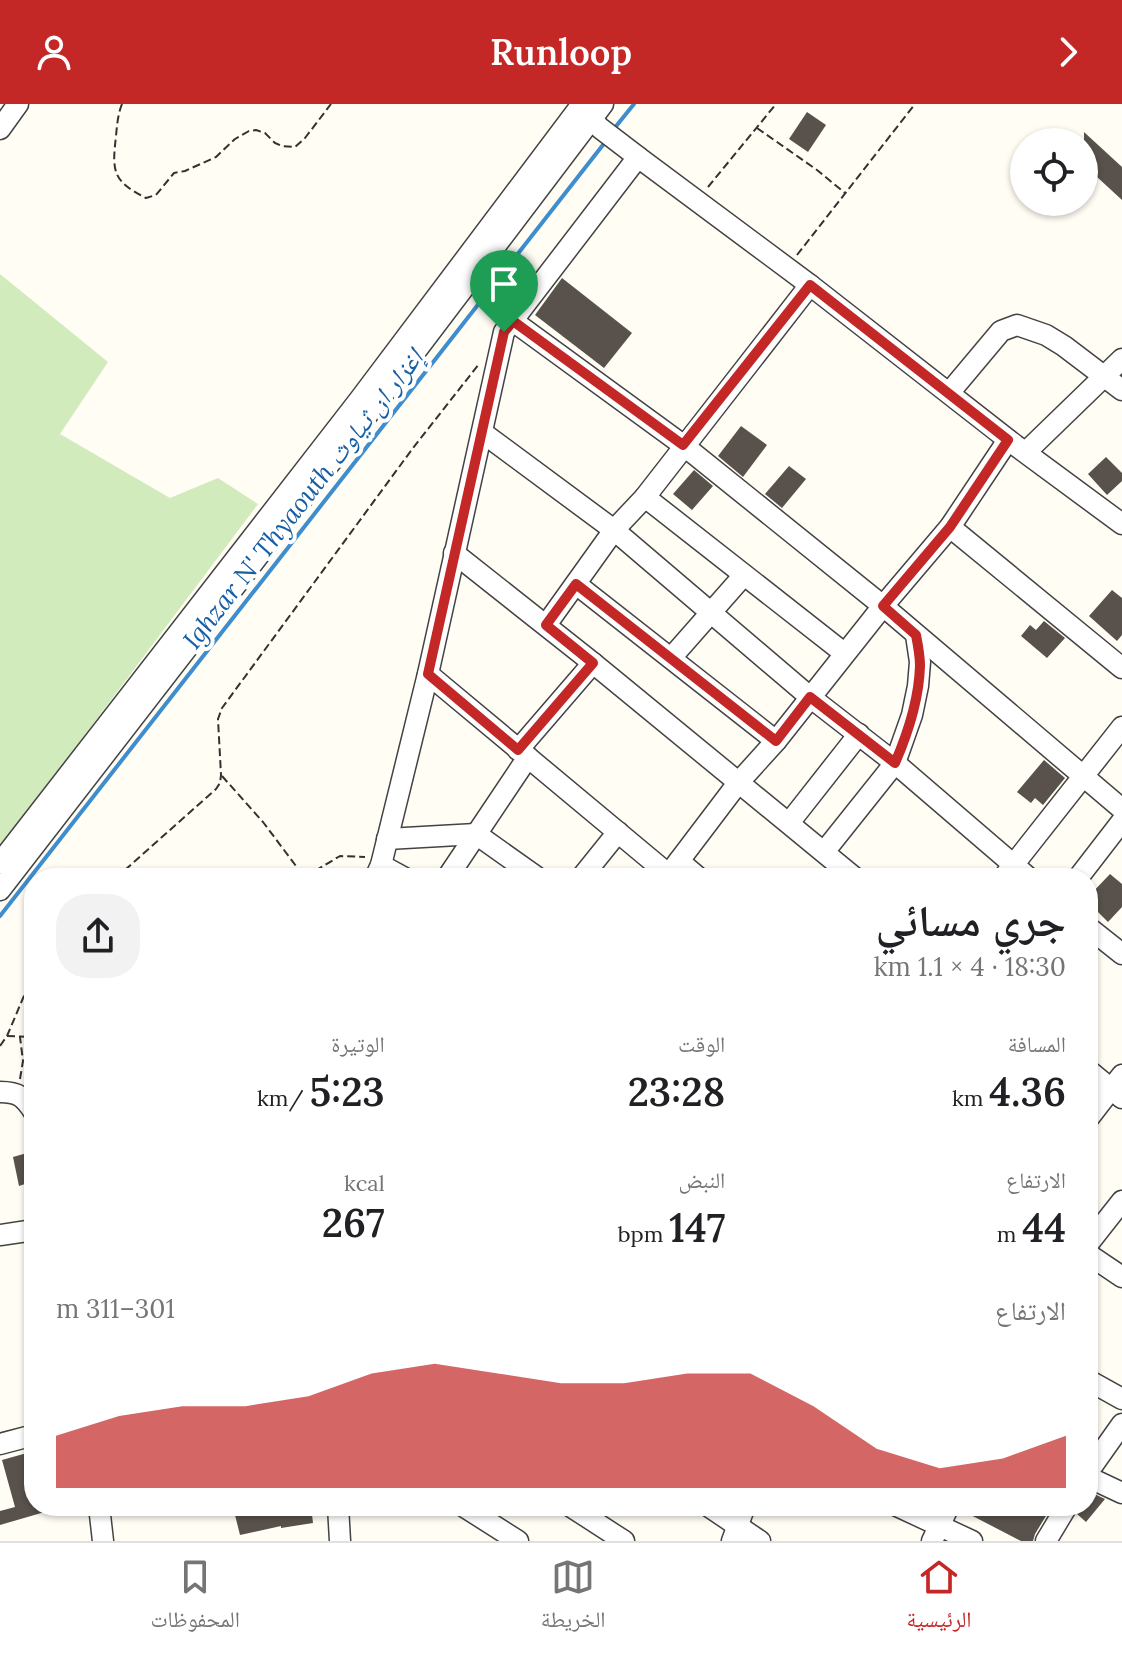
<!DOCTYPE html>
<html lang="ar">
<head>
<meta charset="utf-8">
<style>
	:root { --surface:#fff; --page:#f2f2f2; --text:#202124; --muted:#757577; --line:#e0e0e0; --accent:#c32726 }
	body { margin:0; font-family:Lora,"Noto Naskh Arabic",serif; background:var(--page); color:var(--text); direction:rtl; height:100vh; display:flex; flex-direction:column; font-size:30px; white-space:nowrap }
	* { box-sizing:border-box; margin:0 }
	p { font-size:26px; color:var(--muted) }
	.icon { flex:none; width:44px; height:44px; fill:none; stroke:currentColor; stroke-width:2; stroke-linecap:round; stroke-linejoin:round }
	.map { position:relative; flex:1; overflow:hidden; direction:ltr }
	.details { position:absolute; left:24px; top:764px; width:1074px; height:648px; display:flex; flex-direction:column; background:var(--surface); border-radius:32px; box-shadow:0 2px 6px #0004; direction:rtl }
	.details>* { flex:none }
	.buttons { position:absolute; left:1010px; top:24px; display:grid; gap:16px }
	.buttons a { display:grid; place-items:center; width:88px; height:88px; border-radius:50%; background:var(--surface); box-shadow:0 2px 6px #0004; font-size:40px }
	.pin { position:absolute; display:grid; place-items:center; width:68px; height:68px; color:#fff; margin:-82px -34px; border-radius:50% 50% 50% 0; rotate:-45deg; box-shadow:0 0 8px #0007 }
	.pin .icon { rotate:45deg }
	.round { display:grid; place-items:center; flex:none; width:84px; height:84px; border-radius:32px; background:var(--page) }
	.head { display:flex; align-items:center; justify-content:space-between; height:136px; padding:0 32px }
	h1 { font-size:44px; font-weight:600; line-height:60px }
	.metrics { display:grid; grid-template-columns:repeat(3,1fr); gap:12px; height:136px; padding:8px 32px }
	.metrics div { display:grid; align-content:center }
	.metrics b { font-size:40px; font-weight:600 }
	.metrics small { font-size:22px; font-weight:400 }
	.metrics p { font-size:22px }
	.chart { height:224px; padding:16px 32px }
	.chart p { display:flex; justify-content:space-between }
	.chart svg { width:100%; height:144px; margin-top:8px; fill:var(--accent); opacity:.7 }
	header { display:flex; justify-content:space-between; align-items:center; height:104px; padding:0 32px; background:var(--accent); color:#fff; font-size:36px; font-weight:600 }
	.tabs { display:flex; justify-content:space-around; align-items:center; height:112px; border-top:2px solid var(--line); background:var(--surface); font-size:22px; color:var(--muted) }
	.tabs a { display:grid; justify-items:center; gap:4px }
	.tabs .active { color:var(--accent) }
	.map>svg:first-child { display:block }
	.green { fill:#d2ebbc }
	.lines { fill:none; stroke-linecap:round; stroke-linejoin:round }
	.stream { stroke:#3e8dcf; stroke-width:4 }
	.building { fill:#59524c }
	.minor-casing { stroke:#434343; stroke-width:23 }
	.path { stroke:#323232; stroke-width:2; stroke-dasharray:8 4; stroke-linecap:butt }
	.minor { stroke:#fff; stroke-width:20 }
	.route-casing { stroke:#fff; stroke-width:16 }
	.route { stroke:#c32726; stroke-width:10 }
	.labels { text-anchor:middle; stroke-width:8; stroke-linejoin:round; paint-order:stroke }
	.water-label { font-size:26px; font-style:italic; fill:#175fa5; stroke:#fff }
</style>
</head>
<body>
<header><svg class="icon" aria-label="forward" viewBox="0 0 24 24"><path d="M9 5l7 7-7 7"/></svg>Runloop<svg class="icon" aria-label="person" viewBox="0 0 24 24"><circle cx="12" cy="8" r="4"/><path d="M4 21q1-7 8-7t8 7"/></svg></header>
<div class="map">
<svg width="1122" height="1437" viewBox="0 0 1122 1437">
	<rect width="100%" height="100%" fill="#fffdf4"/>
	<!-- green -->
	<path class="green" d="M0 170 108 258 60 330 170 394 218 374 258 400 0 744Z"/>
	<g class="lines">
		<!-- stream -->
		<g class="stream">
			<path d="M613 26 634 0"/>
			<path d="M0 812 606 37"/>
		</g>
	</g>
	<!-- building -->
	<g class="building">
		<path d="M807 8 826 21 808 48 789 35Z"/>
		<path d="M1084 28 1122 63V96L1084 61Z"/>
		<path d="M562 174 632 229 604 264 535 211Z"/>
		<path d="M741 322 767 341 743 373 718 352Z"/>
		<path d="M1106 353 1122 369V377L1107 391 1088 370Z"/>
		<path d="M789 362 806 375 782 404 765 390Z"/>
		<path d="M694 366 713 382 692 406 673 390Z"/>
		<path d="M1112 486 1122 494V531L1117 537 1089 512Z"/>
		<path d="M1044 517 1065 534 1047 554 1021 532 1030 521 1036 526Z"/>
		<path d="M1044 656 1065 674 1043 701 1035 694 1031 699 1017 688Z"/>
		<path d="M1110 770 1122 780V803L1108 818 1094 804 1088 810V793Z"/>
		<path d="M34 1047V1077L19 1082 13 1053Z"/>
		<path d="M34 1347V1402H55V1405L0 1421V1407L15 1403 2 1356Z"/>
		<path d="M1088 1387 1105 1395 1086 1418 1077 1410 1080 1402H1088Z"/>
		<path d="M272 1402H311L313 1419 281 1424V1422L240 1431 235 1411Z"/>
		<path d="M962 1402H1052L1035 1430 1033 1437H1021L961 1406Z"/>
	</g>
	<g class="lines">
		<!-- minor casing -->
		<g class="minor-casing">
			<g id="minor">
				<path d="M583 6 600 24 638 53"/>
				<path d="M0 25 18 0"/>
				<path d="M513 217 683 341 883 502 1122 705"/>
				<path d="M949 289 1001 227 1017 221 1046 231 1064 242 1122 286"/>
				<path d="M483 329 614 426 810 593 895 659 1029 774"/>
				<path d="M1026 348 1122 255"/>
				<path d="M645 393 844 549"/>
				<path d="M950 423 1122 564"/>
				<path d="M454 449 593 559 855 774"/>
				<path d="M576 480 776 637"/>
				<path d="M546 521 614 426 645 393 810 181"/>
				<path d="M671 554 744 471"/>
				<path d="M428 570 668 770"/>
				<path d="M518 646 593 559"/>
				<path d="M789 719 859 630"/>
				<path d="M387 735 476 730 538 774"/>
				<path d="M824 748 895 659 912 611 918 582 920 558 916 531"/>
				<path d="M679 757 699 774"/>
				<path d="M0 759 360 295 582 0"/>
				<path d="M381 761 428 570 504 228 638 53 810 181 1015 341 1122 420"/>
				<path d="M375 774 381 761 405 774"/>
				<path d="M447 774 528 653"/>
				<path d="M581 774 618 728"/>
				<path d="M666 774 738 679 776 637 883 502 950 423 1008 336"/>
				<path d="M1003 774 1122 623"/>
				<path d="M1078 774 1122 717"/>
				<path d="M0 786 375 301 603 0"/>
				<path d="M1088 823 1122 850"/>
				<path d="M1088 966 1122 994"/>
				<path d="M0 988C19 988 24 993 34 1008"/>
				<path d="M1088 1015 1122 971"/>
				<path d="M0 1131 34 1126"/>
				<path d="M1088 1140 1122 1097"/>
				<path d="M1088 1150 1122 1173"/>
				<path d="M1088 1276 1122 1295"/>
				<path d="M0 1340 34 1331"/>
				<path d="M1088 1368 1122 1320"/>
				<path d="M1088 1373 1122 1389"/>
				<path d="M99 1402 103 1437"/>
				<path d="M338 1402 340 1437"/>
				<path d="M463 1402 518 1437"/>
				<path d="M570 1402 624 1437"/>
				<path d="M708 1402 760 1437"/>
				<path d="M897 1402 972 1437"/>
				<path d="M732 1437 745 1402"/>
				<path d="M932 1437 949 1402"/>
				<path d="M1046 1437 1067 1402"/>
			</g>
		</g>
		<!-- path -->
		<g class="path">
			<path d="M122 0C118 10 117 21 116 32 112 67 112 77 146 94L156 91 174 69 185 67 216 53 235 35 249 27 256 26 265 29 275 39 282 42 295 43 305 34 331 0"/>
			<path d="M757 24 817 66 845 89"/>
			<path d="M708 83 776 0"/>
			<path d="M797 151 915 0"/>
			<path d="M222 672 263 718 305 774"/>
			<path d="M305 773 340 752 365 753"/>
			<path d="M116 774 216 685 220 679 221 671 218 615 222 604 413 344 479 260"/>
			<path d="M7 932 34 933"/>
			<path d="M0 942 7 932 29 880 34 874"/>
			<path d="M20 975 23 957 20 933"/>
		</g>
		<!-- minor -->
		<use href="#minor" class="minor"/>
	</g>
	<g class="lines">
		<!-- route casing -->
		<g class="route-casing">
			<path id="route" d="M810 181 1008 336 950 423 883 502 916 531C918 541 920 552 920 562 919 595 908 629 895 659L810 593 776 637 576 480 546 521 593 559 518 646 428 570 504 228 513 217 683 341Z"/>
		</g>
		<!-- route -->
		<use href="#route" class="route"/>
	</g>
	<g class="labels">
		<!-- water labels -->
		<g class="water-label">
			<text transform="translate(303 395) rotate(-52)" y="9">Ighzar N' Thyaouth إغزار ان ثياوث</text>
		</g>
	</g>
</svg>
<div class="buttons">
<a><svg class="icon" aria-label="locate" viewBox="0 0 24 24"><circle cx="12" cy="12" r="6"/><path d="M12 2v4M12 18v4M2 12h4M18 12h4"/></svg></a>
</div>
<div class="pin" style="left:504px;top:228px;background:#1e9e55"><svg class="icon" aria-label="arrive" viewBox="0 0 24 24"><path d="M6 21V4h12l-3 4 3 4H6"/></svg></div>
<section class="details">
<div class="head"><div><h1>جري مسائي</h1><p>18:30 · 4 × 1.1 km</p></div><a class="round"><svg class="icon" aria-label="share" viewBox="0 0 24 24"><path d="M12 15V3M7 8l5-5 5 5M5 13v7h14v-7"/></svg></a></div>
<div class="metrics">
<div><p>المسافة</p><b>4.36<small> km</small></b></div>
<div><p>الوقت</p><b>23:28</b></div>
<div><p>الوتيرة</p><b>5:23<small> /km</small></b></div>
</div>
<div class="metrics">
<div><p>الارتفاع</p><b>44<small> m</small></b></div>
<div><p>النبض</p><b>147<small> bpm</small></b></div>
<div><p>kcal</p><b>267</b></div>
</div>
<div class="chart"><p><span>الارتفاع</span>301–311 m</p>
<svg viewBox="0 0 160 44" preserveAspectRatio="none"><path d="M0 44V28L10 22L20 19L30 19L40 16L50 9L60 6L70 9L80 12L90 12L100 9L110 9L120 19L130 32L140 38L150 35L160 28V44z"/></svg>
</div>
</section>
</div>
<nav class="tabs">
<a class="active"><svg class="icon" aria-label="home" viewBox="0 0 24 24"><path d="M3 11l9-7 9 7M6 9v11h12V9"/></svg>الرئيسية</a>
<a><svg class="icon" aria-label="map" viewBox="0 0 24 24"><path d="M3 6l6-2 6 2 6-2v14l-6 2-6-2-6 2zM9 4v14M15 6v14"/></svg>الخريطة</a>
<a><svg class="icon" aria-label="saved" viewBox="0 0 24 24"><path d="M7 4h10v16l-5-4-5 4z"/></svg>المحفوظات</a>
</nav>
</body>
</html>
